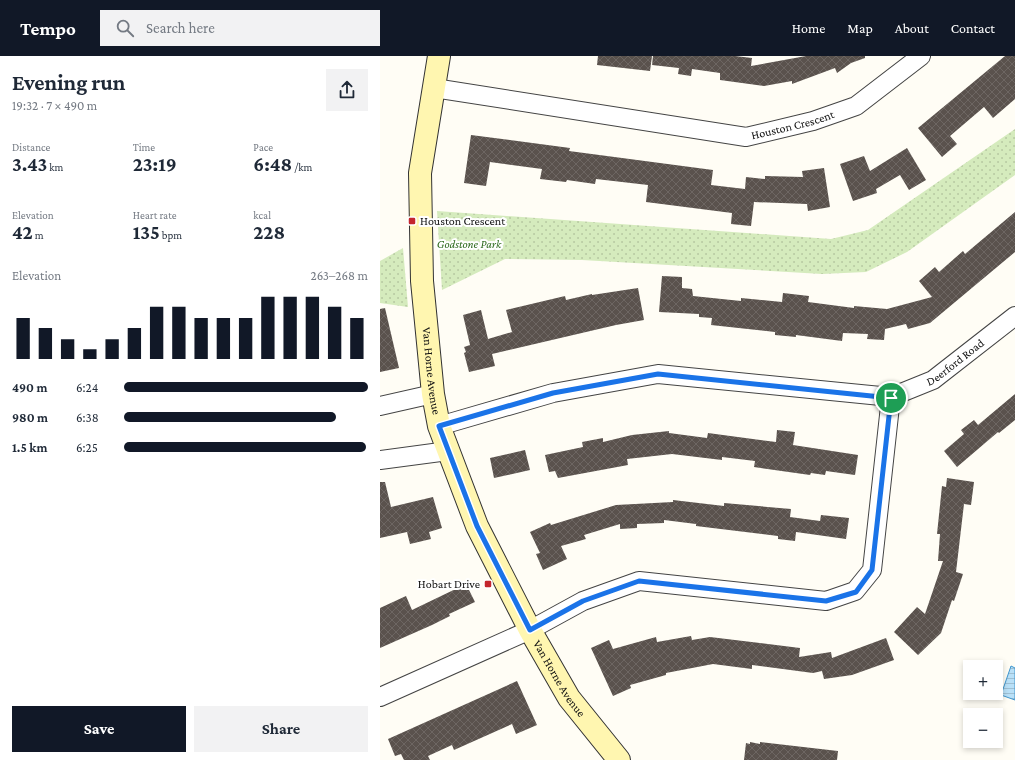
<!DOCTYPE html>
<html lang="en">
<head>
<meta charset="utf-8">
<style>
	:root { --surface:#fff; --page:#f2f2f3; --text:#1f2937; --muted:#747a83; --accent:#111827 }
	body { margin:0; font-family:"Crimson Pro",serif; background:var(--page); color:var(--text); height:100vh; display:flex; flex-direction:column; font-size:15px; white-space:nowrap }
	* { box-sizing:border-box; margin:0 }
	p { font-size:13px; color:var(--muted) }
	.icon { flex:none; width:22px; height:22px; fill:none; stroke:currentColor; stroke-width:2; stroke-linecap:round; stroke-linejoin:round }
	.map { position:relative; flex:1; overflow:hidden }
	.panel { display:flex; flex-direction:column; background:var(--surface); width:380px }
	.panel>* { flex:none }
	.controls { position:absolute; left:583px; top:604px; display:grid; gap:8px }
	.controls a { display:grid; place-items:center; width:40px; height:40px; border-radius:0px; background:var(--surface); box-shadow:0 2px 6px #0003; font-size:20px }
	.pin { position:absolute; display:grid; place-items:center; width:34px; height:34px; color:#fff; margin:-17px; border:2px solid #fff; border-radius:50%; box-shadow:0 1px 4px #0007 }
	.round { display:grid; place-items:center; flex:none; width:42px; height:42px; border-radius:0px; background:var(--page) }
	.summary { display:flex; align-items:center; justify-content:space-between; height:68px; padding:0 12px }
	h1 { font-size:22px; font-weight:700; line-height:30px }
	.figures { display:grid; grid-template-columns:repeat(3,1fr); gap:6px; height:68px; padding:4px 12px }
	.figures div { display:grid; align-content:center }
	.figures b { font-size:20px; font-weight:700 }
	.figures small { font-size:11px; font-weight:400 }
	.figures p { font-size:11px }
	.chart { height:112px; padding:8px 12px }
	.chart p { display:flex; justify-content:space-between }
	.chart svg { width:100%; height:72px; margin-top:4px; stroke:var(--accent); stroke-width:6 }
	.cta { display:flex; gap:8px; margin-top:auto; padding:8px 12px }
	.cta a { flex:1; height:46px; border-radius:0px; background:var(--accent); color:#fff; font-size:16px; font-weight:700; line-height:46px; text-align:center }
	.cta a+a { background:var(--page); color:var(--text) }
	ul { padding:0 12px; list-style:none; font-size:13px }
	li { display:grid; grid-template-columns:64px 48px 1fr; align-items:center; height:30px }
	li i { height:10px; border-radius:5px; background:var(--accent) }
	header { display:flex; align-items:center; gap:24px; box-sizing:border-box; height:56px; padding:0 20px; background:var(--accent); color:#fff }
	header strong { font-size:19px }
	nav { display:flex; gap:22px; margin-inline-start:auto; font-size:14px }
	.search { width:280px; height:36px; background:var(--page); display:flex; align-items:center; gap:10px; box-sizing:border-box; padding:0 14px; border-radius:0px; color:var(--muted); font-size:15px }
	main { display:flex; flex:1; min-height:0 }
	.map>svg:first-child { display:block }
	.park { fill:url(#park-dots) }
	.water { fill:url(#water-rules); stroke:#3f96cf }
	.building { fill:url(#building-cross-hatch) }
	.lines { fill:none; stroke-linecap:round; stroke-linejoin:round }
	.street-casing { stroke:#444; stroke-width:20 }
	.secondary-casing { stroke:#333; stroke-width:24 }
	.street { stroke:#fff; stroke-width:18 }
	.secondary { stroke:#fff6b0; stroke-width:22 }
	.route-casing { stroke:#fff; stroke-width:8 }
	.route { stroke:#1a73e8; stroke-width:5 }
	.poi-dot { fill:#c4262e; stroke:#fff; stroke-width:1.5 }
	.labels { text-anchor:middle; stroke-width:4; stroke-linejoin:round; paint-order:stroke }
	.street-label { font-size:12px; fill:#111; stroke:#fff }
	.poi-label { font-size:12px; fill:#111; stroke:#fff; text-anchor:start }
	.park-label { font-size:12px; font-style:italic; fill:#2f6b1f; stroke:#fff }
</style>
</head>
<body>
<header>
<strong>Tempo</strong>
<div class="search"><svg class="icon" aria-label="search" viewBox="0 0 24 24"><circle cx="10" cy="10" r="6"/><path d="M15 15l6 6"/></svg>Search here</div>
<nav><a>Home</a><a>Map</a><a>About</a><a>Contact</a></nav>
</header>
<main>
<section class="panel">
<div class="summary"><div><h1>Evening run</h1><p>19:32 · 7 × 490 m</p></div><a class="round"><svg class="icon" aria-label="share" viewBox="0 0 24 24"><path d="M12 15V3M7 8l5-5 5 5M5 13v7h14v-7"/></svg></a></div>
<div class="figures">
<div><p>Distance</p><b>3.43<small> km</small></b></div>
<div><p>Time</p><b>23:19</b></div>
<div><p>Pace</p><b>6:48<small> /km</small></b></div>
</div>
<div class="figures">
<div><p>Elevation</p><b>42<small> m</small></b></div>
<div><p>Heart rate</p><b>135<small> bpm</small></b></div>
<div><p>kcal</p><b>228</b></div>
</div>
<div class="chart"><p><span>Elevation</span>263–268 m</p>
<svg viewBox="0 0 160 44" preserveAspectRatio="none"><path d="M5 44V19M15 44V25M25 44V32M35 44V38M45 44V32M55 44V25M65 44V12M75 44V12M85 44V19M95 44V19M105 44V19M115 44V6M125 44V6M135 44V6M145 44V12M155 44V19"/></svg>
</div>
<ul>
<li><b>490 m</b>6:24<i style="width:100%"></i></li>
<li><b>980 m</b>6:38<i style="width:87%"></i></li>
<li><b>1.5 km</b>6:25<i style="width:99%"></i></li>
</ul>
<div class="cta"><a>Save</a><a>Share</a></div>
</section>
<div class="map">
<svg width="635" height="704" viewBox="0 0 635 704">
	<defs>
		<pattern id="park-dots" width="8" height="8" patternUnits="userSpaceOnUse"><rect width="8" height="8" fill="#d5ebbd"/><path d="M2 2h.1M6 6h.1" fill="none" stroke="#b6c8a1" stroke-width="1.8" stroke-linecap="round"/></pattern>
		<pattern id="water-rules" width="6" height="5" patternUnits="userSpaceOnUse"><rect width="6" height="5" fill="#b9e0f7"/><path d="M0 2.5h6" fill="none" stroke="#9ebfd3"/></pattern>
		<pattern id="building-cross-hatch" width="8" height="8" patternUnits="userSpaceOnUse"><rect width="8" height="8" fill="#5a524d"/><path d="M0 0l8 8M0 8l8-8" fill="none" stroke="#6d6662"/></pattern>
	</defs>
	<rect width="100%" height="100%" fill="#fffdf5"/>
	<!-- park -->
	<g class="park">
		<path d="M635 73V119L527 196 486 216 442 218 202 204 125 203 62 234 57 155 451 183 488 174Z"/>
		<path d="M23 192 28 251 0 247V205Z"/>
	</g>
	<!-- water -->
	<path class="water" d="M631 610 635 612V644L621 639Z"/>
	<!-- building -->
	<g class="building">
		<path d="M218 0H272L270 15 217 9Z"/>
		<path d="M273 0H355L372 2 371 10 426 0H485V2L471 7 457 17 455 12 412 28V25L384 30 340 24V17L312 13 311 20 298 18 299 12 272 9Z"/>
		<path d="M625 0H635V43L613 62 604 51 570 80 577 88 562 101 538 72Z"/>
		<path d="M91 79 190 92 189 95 333 114 331 129 365 133 366 121 385 123V120L423 121 422 115 444 112 450 151 428 155 427 148 374 146 371 170 351 168 352 157 266 146 268 129 216 123 215 128 187 124 186 126 160 123 162 113 110 106 106 130 84 127Z"/>
		<path d="M527 92 546 124 529 134 520 119 496 133 497 137 473 145 460 108 484 100 490 115Z"/>
		<path d="M635 156V196L550 267 528 273 526 268 505 273 504 284 487 283 488 278 463 277 462 285 416 279V281L395 279V276L331 269 332 262 319 261V258L279 256 282 220 302 221V232L312 233 313 240 361 245V242L402 246 403 237 429 240 428 246 474 252V250L507 253 552 241 539 225 555 211 559 216 583 195 585 198Z"/>
		<path d="M258 232 264 264 236 269 112 298 115 310 89 316 84 297 86 296 84 291 90 289 83 259 101 254 108 283 132 276 126 254 185 240 186 244 212 238V239Z"/>
		<path d="M5 252 19 312 0 316V253Z"/>
		<path d="M635 338V364L619 377 618 376 577 411 564 395 584 378 581 374 594 364 598 369Z"/>
		<path d="M397 374 415 376 413 389 478 399 475 419 446 415 445 419 431 417 430 419 374 411 375 405 342 401V404L292 398 247 403 248 409 178 422 175 415 169 416 165 399 203 391 202 386 223 382V386L252 379 289 375V377L327 382 328 377 396 386Z"/>
		<path d="M145 394 150 414 114 422 110 402Z"/>
		<path d="M567 422 594 426 591 449 584 448 576 516 583 518 574 545 572 544 561 577 538 599 514 576 537 551 545 558 563 505H558L560 478H557L562 430 566 431Z"/>
		<path d="M0 426H5L11 451 53 441 62 472 49 476 51 483 30 488 27 476 0 482Z"/>
		<path d="M293 444 344 450V447L411 453 410 461 440 465 441 459 469 462 466 483 416 476 415 485 398 483V480L316 470V468L284 464V467L257 468V472L240 473V468L204 479 206 483 181 490 187 503 163 514 156 498 160 497 150 476 170 467 171 469 236 449 293 446Z"/>
		<path d="M86 528 95 546 69 558 70 560 52 569 0 592V552L26 540 32 554Z"/>
		<path d="M311 580 312 584 330 581 420 592 419 601 451 596 452 602 506 582 514 604 472 619 444 623 442 615 433 617 372 609V613L333 608 286 617V619L250 629 251 632 233 640 211 592 229 584 233 593 276 581 277 586Z"/>
		<path d="M137 625 157 669 136 678 132 668 74 694 72 689 48 700 50 704H24L21 698 15 700 8 683Z"/>
		<path d="M370 686 380 688V686L458 695 457 704H364L366 687 370 688Z"/>
	</g>
	<g class="lines">
		<!-- street casing -->
		<g class="street-casing">
			<g id="street">
				<path id="s1" d="M54 32 366 81 433 65 476 50 541 0"/>
				<path d="M0 350 53 338"/>
				<path id="s2" d="M59 370 173 337 278 318 511 341 553 324 635 260"/>
				<path d="M0 404 68 395"/>
				<path d="M0 641 150 574 203 545 259 525 446 545 475 535 492 514 511 341"/>
			</g>
		</g>
		<!-- secondary casing -->
		<g class="secondary-casing">
			<g id="secondary">
				<path id="s3" d="M59 0 40 117 42 225 53 338 59 370 97 470 150 574 189 642 239 704"/>
			</g>
		</g>
		<!-- street -->
		<use href="#street" class="street"/>
		<!-- secondary -->
		<use href="#secondary" class="secondary"/>
	</g>
	<g class="lines">
		<!-- route casing -->
		<g class="route-casing">
			<path id="route" d="M278 318 511 342 492 514 476 536 446 545 259 525 203 545 150 574 97 470 59 370 173 337Z"/>
		</g>
		<!-- route -->
		<use href="#route" class="route"/>
	</g>
	<!-- markers -->
	<g class="poi-dot">
		<rect x="28" y="161" width="8" height="8" rx="2"/>
		<rect x="104" y="524" width="8" height="8" rx="2"/>
	</g>
	<g class="labels">
		<!-- street labels -->
		<g class="street-label">
			<text dy="4" stroke="none"><textPath href="#s1" startOffset="364">Houston Crescent</textPath></text>
			<text dy="4" stroke="none"><textPath href="#s2" startOffset="533">Deerford Road</textPath></text>
			<text dy="4" stroke="none"><textPath href="#s3" startOffset="317">Van Horne Avenue</textPath></text>
			<text dy="4" stroke="none"><textPath href="#s3" startOffset="653">Van Horne Avenue</textPath></text>
		</g>
		<!-- poi labels -->
		<g class="poi-label">
			<text x="40" y="169">Houston Crescent</text>
			<text x="100" y="532" text-anchor="end">Hobart Drive</text>
		</g>
		<!-- park labels -->
		<g class="park-label">
			<text x="89" y="192">Godstone Park</text>
		</g>
	</g>
</svg>
<div class="controls">
<a>+</a>
<a>−</a>
</div>
<div class="pin" style="left:511px;top:342px;background:#1e9e55"><svg class="icon" aria-label="arrive" viewBox="0 0 24 24"><path d="M6 21V4h12l-3 4 3 4H6"/></svg></div>
</div>
</main>
</body>
</html>
